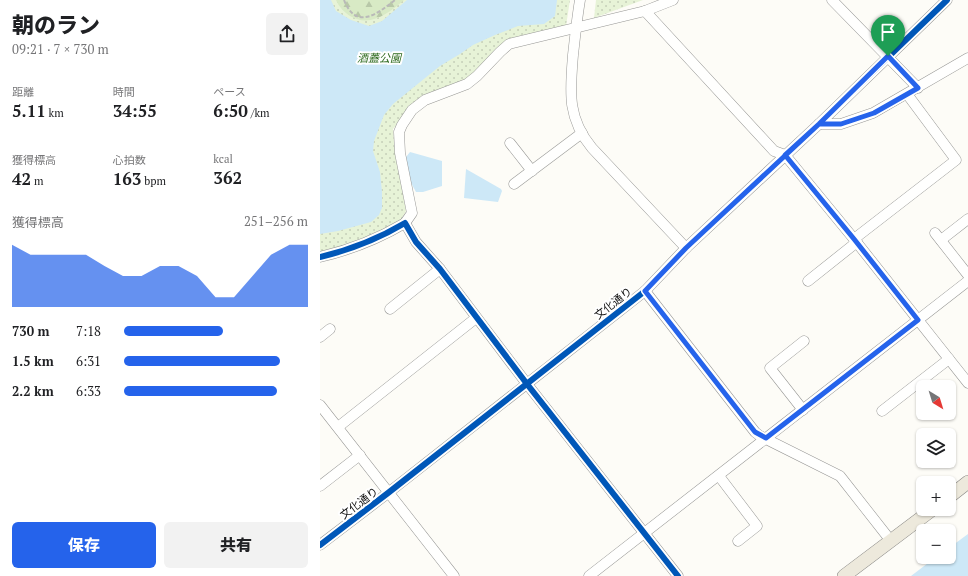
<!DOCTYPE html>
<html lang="ja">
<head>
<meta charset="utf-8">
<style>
	:root { --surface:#fff; --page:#f2f2f2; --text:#202124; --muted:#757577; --accent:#2563eb }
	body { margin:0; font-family:"PT Serif","Noto Sans JP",serif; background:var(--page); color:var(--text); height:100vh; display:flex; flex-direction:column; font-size:15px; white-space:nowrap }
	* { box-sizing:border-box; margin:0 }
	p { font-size:13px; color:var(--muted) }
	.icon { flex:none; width:22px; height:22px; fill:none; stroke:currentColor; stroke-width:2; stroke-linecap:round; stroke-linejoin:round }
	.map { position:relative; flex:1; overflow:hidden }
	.details { display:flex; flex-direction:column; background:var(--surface); width:320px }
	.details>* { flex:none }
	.needle { width:26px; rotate:142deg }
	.buttons { position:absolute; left:596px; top:380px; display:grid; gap:8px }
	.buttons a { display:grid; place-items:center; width:40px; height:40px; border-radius:6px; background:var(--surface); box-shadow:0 1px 3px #0004; font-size:20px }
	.pin { position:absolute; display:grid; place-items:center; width:34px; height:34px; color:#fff; margin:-41px -17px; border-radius:50% 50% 50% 0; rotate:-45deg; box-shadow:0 0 4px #0007 }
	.pin .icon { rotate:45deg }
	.round { display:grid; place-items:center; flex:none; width:42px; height:42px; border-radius:6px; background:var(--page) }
	.summary { display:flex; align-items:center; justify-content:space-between; height:68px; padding:0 12px }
	h1 { font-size:22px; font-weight:800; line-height:30px }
	.figures { display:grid; grid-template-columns:repeat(3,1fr); gap:6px; height:68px; padding:4px 12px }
	.figures div { display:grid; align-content:center }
	.figures b { font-size:17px; font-weight:800 }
	.figures small { font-size:11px; font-weight:400 }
	.figures p { font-size:11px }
	.chart { height:112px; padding:8px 12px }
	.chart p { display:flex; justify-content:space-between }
	.chart svg { width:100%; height:72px; margin-top:4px; fill:var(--accent); opacity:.7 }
	.cta { display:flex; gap:8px; margin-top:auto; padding:8px 12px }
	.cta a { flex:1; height:46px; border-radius:6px; background:var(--accent); color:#fff; font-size:16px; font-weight:800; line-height:46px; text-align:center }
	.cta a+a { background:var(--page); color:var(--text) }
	ul { padding:0 12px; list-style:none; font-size:13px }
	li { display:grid; grid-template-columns:64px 48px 1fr; align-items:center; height:30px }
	li i { height:10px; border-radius:5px; background:var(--accent) }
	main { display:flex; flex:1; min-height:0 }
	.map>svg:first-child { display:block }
	.green { fill:url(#green-dots) }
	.forest { fill:url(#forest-firs) }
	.water { fill:#cde8f7 }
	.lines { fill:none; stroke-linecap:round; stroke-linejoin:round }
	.minor-casing { stroke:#979795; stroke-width:11 }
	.major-casing { stroke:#858482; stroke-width:14 }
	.path { stroke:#b9b9b8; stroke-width:2; stroke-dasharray:4 2; stroke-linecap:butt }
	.minor { stroke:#fffffe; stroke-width:10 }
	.major { stroke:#ede9dc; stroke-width:13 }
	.cycleway-casing { stroke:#fff; stroke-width:8 }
	.cycleway { stroke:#0057b8; stroke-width:6 }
	.route-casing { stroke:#fff; stroke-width:8 }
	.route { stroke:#2563eb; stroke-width:5 }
	.labels { text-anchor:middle; stroke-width:4; stroke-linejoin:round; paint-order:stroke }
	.park-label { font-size:11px; font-style:italic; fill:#2f6b1f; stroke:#fff }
	.street-label { font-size:11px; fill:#111; stroke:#fff }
</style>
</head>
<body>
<main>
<section class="details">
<div class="summary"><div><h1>朝のラン</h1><p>09:21 · 7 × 730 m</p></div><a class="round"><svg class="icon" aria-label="share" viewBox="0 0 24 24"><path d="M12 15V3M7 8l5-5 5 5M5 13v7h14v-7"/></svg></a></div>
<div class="figures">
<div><p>距離</p><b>5.11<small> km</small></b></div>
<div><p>時間</p><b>34:55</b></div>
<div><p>ペース</p><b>6:50<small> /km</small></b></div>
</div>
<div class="figures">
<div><p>獲得標高</p><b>42<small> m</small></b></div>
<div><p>心拍数</p><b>163<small> bpm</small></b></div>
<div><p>kcal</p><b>362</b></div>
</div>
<div class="chart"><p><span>獲得標高</span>251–256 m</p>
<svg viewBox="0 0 160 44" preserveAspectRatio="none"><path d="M0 44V6L10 12L20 12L30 12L40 12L50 19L60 25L70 25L80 19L90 19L100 25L110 38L120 38L130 25L140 12L150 6L160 6V44z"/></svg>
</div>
<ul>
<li><b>730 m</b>7:18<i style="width:54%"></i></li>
<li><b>1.5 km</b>6:31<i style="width:85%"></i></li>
<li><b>2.2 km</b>6:33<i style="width:83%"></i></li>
</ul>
<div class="cta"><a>保存</a><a>共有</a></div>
</section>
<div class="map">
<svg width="648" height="576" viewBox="0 0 648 576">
	<defs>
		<pattern id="green-dots" width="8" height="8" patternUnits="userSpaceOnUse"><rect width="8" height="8" fill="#e7f3d7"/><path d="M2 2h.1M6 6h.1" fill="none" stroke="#c5cfb8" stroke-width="1.8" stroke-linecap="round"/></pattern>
		<pattern id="forest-firs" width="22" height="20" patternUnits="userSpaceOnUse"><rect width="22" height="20" fill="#d8eac5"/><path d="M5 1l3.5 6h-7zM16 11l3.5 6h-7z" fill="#b8c8a8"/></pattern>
	</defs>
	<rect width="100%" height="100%" fill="#fdfcf7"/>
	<!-- green -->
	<g class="green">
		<path d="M0 0H250L246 26 189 39 150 78 91 107 73 129 74 142 86 211C84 215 82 219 79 221 58 237 25 248 0 253Z"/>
		<path d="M276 0H323L274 18Z"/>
	</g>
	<!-- forest -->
	<path class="forest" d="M16 0H84C69 13 50 28 30 16 24 12 19 7 16 0Z"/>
	<!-- water -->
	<g class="water">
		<path d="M0 0H11L16 11 31 20 49 26 62 21 87 0H237L235 16 224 24 198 26 175 35 153 45 140 54 120 66 73 104 64 115 54 141 53 151 60 172 62 192V208L59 215 51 222 18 231 0 234Z"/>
		<path d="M90 152 122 161V186L103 192H96L90 181 86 157Z"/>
		<path d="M146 169 181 189 182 191 178 202 144 198Z"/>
		<path d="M648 534V576H591L616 557H629V548Z"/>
	</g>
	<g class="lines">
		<!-- minor casing -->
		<g class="minor-casing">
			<g id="minor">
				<path d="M260 0C257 18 255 37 253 55 250 92 247 118 272 148L366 248"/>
				<path d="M512 0 598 88"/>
				<path d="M325 11 454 151 465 155 534 239 648 383"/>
				<path d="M499 124H521L553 113 648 58"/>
				<path d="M190 143 212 171"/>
				<path d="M194 184 262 133"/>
				<path d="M85 223 92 213 80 153 79 132 82 125 92 110 105 100 147 84 157 76 180 52 189 44 325 11 353 0"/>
				<path d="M615 233 648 275"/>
				<path d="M534 239 636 160 587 94"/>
				<path d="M621 240 648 219"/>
				<path d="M0 257C30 250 58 239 85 223L96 242 120 269 207 384 358 576"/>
				<path d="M488 281 537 242"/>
				<path d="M325 291 435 432 440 436 520 476 571 541"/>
				<path d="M70 309 120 269"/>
				<path d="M0 337 10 329"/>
				<path d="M0 405 134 576"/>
				<path d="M483 410 450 368 484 341"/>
				<path d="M562 411 629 359"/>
				<path d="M18 427 156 318"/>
				<path d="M399 476 437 526 418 541"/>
				<path d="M0 486 40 455"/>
				<path d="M0 545 68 493 325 291 366 248 499 124 627 0"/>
				<path d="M269 576 648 281"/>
			</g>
		</g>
		<!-- major casing -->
		<g class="major-casing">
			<g id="major">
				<path d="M629 497 648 482"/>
				<path d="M524 576 613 509"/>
			</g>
		</g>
		<!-- path -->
		<path class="path" d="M24 0C36 30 56 15 75 0"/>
		<!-- minor -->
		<use href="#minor" class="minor"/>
		<!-- major -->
		<use href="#major" class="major"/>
		<!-- cycleway casing -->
		<g class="cycleway-casing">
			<g id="cycleway">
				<path d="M0 257C30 250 58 239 85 223L96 242 120 269 207 384 358 576"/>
				<path d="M0 545 68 493 325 291 366 248 499 124 627 0"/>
			</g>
		</g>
		<!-- cycleway -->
		<use href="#cycleway" class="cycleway"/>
	</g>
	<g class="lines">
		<!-- route casing -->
		<g class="route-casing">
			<path id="route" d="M568 56 499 124 366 248 325 291 435 432 446 438 598 320 534 239 465 155 499 124H521L554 113 598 88 568 56"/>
		</g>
		<!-- route -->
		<use href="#route" class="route"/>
	</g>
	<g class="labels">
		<!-- park labels -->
		<g class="park-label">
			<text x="59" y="62">酒蓋公園</text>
		</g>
		<!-- street labels -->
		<g class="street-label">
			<text transform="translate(293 303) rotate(-38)" y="4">文化通り</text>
			<text transform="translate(39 503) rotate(-37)" y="4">文化通り</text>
		</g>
	</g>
</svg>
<div class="buttons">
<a><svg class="needle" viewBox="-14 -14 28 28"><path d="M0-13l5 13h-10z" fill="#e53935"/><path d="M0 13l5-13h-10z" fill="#757577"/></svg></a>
<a><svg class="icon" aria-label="layers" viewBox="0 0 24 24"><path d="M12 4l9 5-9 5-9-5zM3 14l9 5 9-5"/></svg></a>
<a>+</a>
<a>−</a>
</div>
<div class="pin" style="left:568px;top:56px;background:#1e9e55"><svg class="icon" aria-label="arrive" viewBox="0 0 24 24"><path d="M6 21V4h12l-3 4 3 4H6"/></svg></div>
</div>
</main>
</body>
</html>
